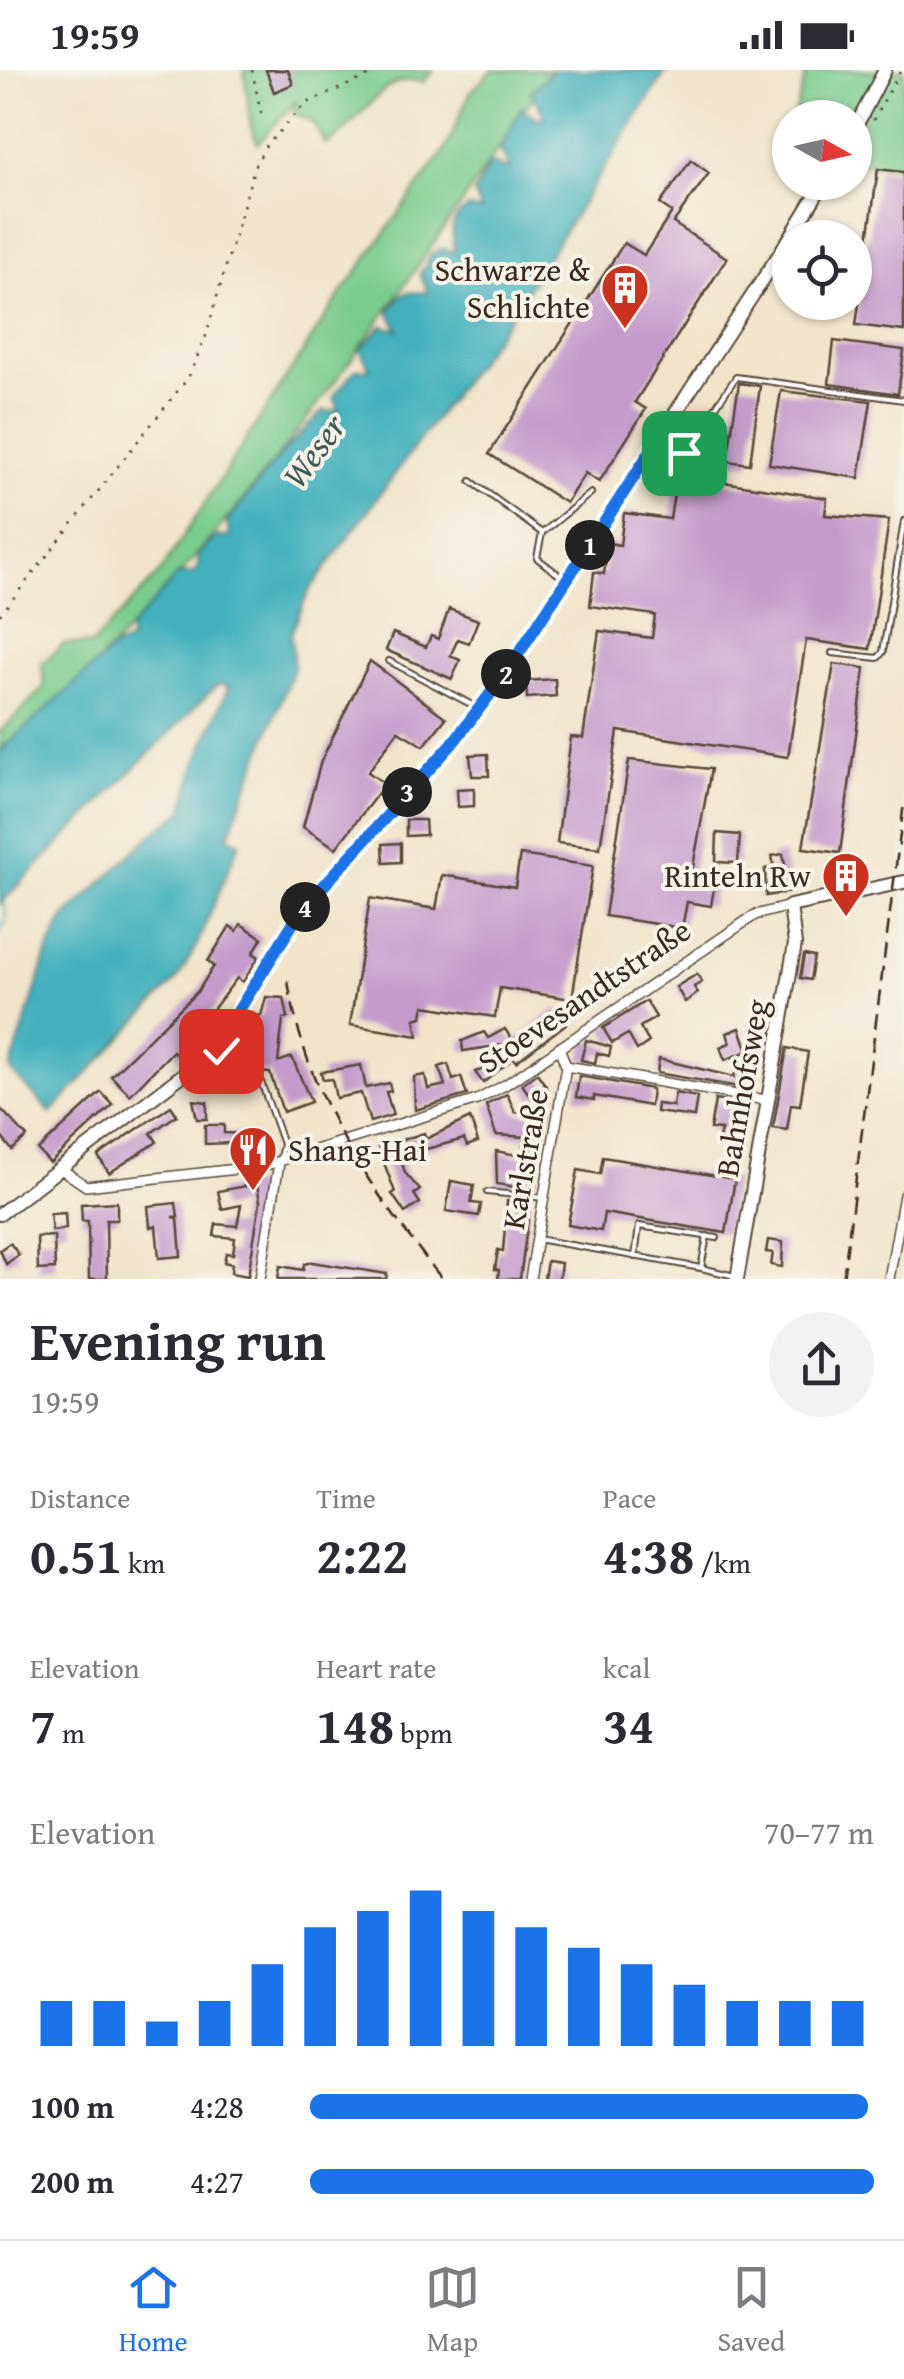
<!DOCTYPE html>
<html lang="en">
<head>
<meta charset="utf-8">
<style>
	:root { --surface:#fff; --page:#f2f2f3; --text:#2b2b33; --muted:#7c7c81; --line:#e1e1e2; --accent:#1a73e8 }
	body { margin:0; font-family:"Gentium Book Plus",serif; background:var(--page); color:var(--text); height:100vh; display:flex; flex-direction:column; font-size:38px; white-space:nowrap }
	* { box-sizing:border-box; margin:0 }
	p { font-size:32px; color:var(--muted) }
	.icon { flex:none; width:55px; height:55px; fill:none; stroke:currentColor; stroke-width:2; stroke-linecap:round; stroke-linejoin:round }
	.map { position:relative; height:1209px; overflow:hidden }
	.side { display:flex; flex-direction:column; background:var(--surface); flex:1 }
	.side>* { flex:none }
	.needle { width:65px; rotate:98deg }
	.tools { position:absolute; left:772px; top:30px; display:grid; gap:20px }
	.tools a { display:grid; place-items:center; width:100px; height:100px; border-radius:50%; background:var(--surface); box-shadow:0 2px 8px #0004; font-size:50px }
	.pin { position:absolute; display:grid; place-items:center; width:85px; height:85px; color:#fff; margin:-42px; border-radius:20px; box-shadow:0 5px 15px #0006 }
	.km { position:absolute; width:50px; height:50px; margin:-25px; border-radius:50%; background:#222; color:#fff; font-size:28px; line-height:50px; text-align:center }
	.round { display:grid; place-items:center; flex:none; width:105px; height:105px; border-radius:52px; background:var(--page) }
	.head { display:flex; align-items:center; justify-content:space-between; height:170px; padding:0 30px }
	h1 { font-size:55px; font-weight:800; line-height:75px }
	.metrics { display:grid; grid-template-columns:repeat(3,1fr); gap:15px; height:170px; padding:10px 30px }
	.metrics div { display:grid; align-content:center }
	.metrics b { font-size:50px; font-weight:800 }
	.metrics small { font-size:28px; font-weight:400 }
	.metrics p { font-size:28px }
	.chart { height:280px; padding:20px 30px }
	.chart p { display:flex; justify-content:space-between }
	.chart svg { width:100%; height:180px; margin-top:10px; stroke:var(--accent); stroke-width:6 }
	ul { padding:0 30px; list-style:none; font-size:32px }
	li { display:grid; grid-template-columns:160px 120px 1fr; align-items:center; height:75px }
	li i { height:25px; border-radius:12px; background:var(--accent) }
	.status { display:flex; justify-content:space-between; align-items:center; height:70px; padding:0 50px; background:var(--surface); direction:ltr }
	.status svg { height:28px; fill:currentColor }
	.menu { display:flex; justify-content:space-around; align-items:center; height:140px; border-top:2px solid var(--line); background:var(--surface); font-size:28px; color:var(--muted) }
	.menu a { display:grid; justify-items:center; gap:5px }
	.menu .on { color:var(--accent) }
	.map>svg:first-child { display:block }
	.green { fill:#7acc8e; stroke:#5a7b56; stroke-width:2.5 }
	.water { fill:#42b1bd; stroke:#3e6e6e; stroke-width:2.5 }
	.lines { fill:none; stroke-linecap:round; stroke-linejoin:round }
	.stream { stroke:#42b1bd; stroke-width:2.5 }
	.building { fill:#c59bcc }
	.lane-casing { stroke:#564638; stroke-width:8 }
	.street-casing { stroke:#564638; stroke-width:12 }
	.secondary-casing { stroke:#564638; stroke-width:16 }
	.path { stroke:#564638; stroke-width:2.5; stroke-dasharray:2.5 8; stroke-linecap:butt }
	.lane { stroke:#fff; stroke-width:4 }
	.street { stroke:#fff; stroke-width:9 }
	.secondary { stroke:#fff; stroke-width:12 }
	.rail { stroke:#3b2a1e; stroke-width:2.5; stroke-dasharray:15 8; stroke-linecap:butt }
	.route-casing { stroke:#fff; stroke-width:20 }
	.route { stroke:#1a73e8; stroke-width:12 }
	.labels { text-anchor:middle; stroke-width:8; stroke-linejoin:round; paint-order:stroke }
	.poi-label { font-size:32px; fill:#3b2a1e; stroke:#f7f3e8; text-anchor:end }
	.street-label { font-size:32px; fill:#3b2a1e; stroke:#f7f3e8 }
	.water-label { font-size:35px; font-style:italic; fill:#3d5956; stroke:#f7f3e8 }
</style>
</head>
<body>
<div class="status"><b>19:59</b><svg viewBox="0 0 49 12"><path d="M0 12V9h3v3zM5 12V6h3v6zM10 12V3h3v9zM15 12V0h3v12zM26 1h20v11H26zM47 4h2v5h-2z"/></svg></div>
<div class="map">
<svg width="904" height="1209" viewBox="0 0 904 1209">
	<rect width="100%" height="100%" fill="#f7f3e8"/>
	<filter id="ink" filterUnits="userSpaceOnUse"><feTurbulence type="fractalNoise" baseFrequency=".01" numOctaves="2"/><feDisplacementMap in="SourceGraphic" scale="20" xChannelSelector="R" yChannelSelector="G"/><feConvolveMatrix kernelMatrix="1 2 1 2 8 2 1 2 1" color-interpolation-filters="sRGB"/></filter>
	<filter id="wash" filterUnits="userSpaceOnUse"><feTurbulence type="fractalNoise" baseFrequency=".0048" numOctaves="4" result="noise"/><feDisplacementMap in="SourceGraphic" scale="40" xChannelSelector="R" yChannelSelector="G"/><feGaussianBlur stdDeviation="2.25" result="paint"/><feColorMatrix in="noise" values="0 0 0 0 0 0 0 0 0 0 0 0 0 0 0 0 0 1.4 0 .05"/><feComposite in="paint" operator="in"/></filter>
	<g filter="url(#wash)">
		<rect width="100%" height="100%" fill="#f1e4ca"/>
		<!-- green -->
		<g class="green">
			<path d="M244 0H434L423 12C379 0 360 58 326 74L313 53 293 42 297 30 258 73 251 58Z"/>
			<path d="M492 0H551C413 206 275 412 101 589 69 621 33 651 0 681V662L44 617 42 593 65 573 92 575 161 501 332 237 446 78 470 23Z"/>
			<path d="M807 0H904V96L855 93V48H794Z"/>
		</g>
		<!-- water -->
		<path class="water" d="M554 0H667L507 251 309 521 291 564 294 597 228 767 240 772 197 875 178 908 51 1043 10 1000 48 881 63 849 156 761 183 741 196 693 228 618 221 614 215 617 0 834V681L115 577 130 571V558L178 505 197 502 199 485 217 466 230 468 227 452 281 384 323 341H339L334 326 356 299H370L360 280 382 256 399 260 389 242C406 216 403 224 428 222L420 204 432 184 442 179 454 182C455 163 445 154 467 138L482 140 474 123 490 93 510 99 500 79 521 38 538 48 545 47 531 21Z"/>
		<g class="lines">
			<!-- stream -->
			<path class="stream" d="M0 863 6 849 4 831"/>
		</g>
		<g id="blocks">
			<!-- building -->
			<g class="building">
				<path d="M266 0H288L293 14 274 22Z"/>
				<path d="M691 90 709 103 673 153 727 188 635 332 646 339 599 412 585 403 566 433 489 384 624 173 644 185 672 142 660 134Z"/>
				<path d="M878 99 904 102V261L856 255Z"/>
				<path d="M834 271 904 280 898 324 829 314Z"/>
				<path d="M739 313 760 316 750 394 727 391Z"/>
				<path d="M781 321 871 331 859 408 769 394Z"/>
				<path d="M677 405 827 428 825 445 889 450 870 579 806 570 788 687 618 661 600 778 557 773 571 667 583 668 599 561 652 568 655 545 590 536 594 502 604 504 608 473 620 475 624 443 670 449Z"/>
				<path d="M449 539 478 550 469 573 458 569 450 586 460 590 452 609 386 580 393 563 426 577 431 566 438 569Z"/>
				<path d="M370 591 446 648 424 676 398 661 368 702 385 714 336 778 303 757 321 691Z"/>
				<path d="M834 594 865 598 840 783 803 778Z"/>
				<path d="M555 609 556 626 527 628 526 611Z"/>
				<path d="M488 684 489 706H472L470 685Z"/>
				<path d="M629 690 711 699 692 802 716 806 711 836 687 832 682 858 605 846Z"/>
				<path d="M474 718V736L458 737 457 719Z"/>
				<path d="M406 750H425L426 765 406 766Z"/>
				<path d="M717 763 740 765 738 793 716 792Z"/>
				<path d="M401 773V792L384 793 383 774Z"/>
				<path d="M783 784 790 822 766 826 765 799 774 797 772 786Z"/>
				<path d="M520 785 593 796 572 929 500 918 495 947 424 936 422 947 415 949 418 966 350 955 370 828 436 839 442 805 515 817Z"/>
				<path d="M241 854 262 868 253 883 259 887 243 912 237 908 196 962 202 968 181 989 173 981 130 1025 111 1006 198 921 214 896 208 891 230 856 237 861Z"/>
				<path d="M804 885 814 887 810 910 800 908Z"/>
				<path d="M697 904 702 912 694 917 698 923 685 932 676 917Z"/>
				<path d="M266 927 284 928 288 948 283 949 278 992 292 987 311 1032 283 1042 270 1003 244 1001 250 945 261 946Z"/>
				<path d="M646 931 656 947 640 957 649 972 637 980 628 964 612 973 603 958Z"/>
				<path d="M556 939 566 954 516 992 510 982 486 989 504 975 463 981 462 971 484 962 488 968 505 959 512 970 522 966Z"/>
				<path d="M740 958 748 981 725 990 720 977 730 973 727 963Z"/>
				<path d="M586 970 611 977 609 986 597 983 595 993 581 990Z"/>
				<path d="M787 978 808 982 800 1035 791 1034 787 1060 773 1058Z"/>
				<path d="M659 989 734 1007 736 999 753 1002 750 1019 657 1003Z"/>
				<path d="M510 991 483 1013 475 1002Z"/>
				<path d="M448 994 453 1010 461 1007 467 1025 415 1040 414 1007 425 1005 428 1019 445 1015 439 997Z"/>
				<path d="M361 995 366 1018 389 1013 391 1021 386 1022 393 1045 370 1052 361 1023 336 1028 332 1009 323 1010 321 1002Z"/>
				<path d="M537 1003 548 1019 532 1029 522 1014Z"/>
				<path d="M579 1006 652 1019 650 1036 594 1026V1030L576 1027Z"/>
				<path d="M101 1022 113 1035 50 1093 38 1080Z"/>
				<path d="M675 1023 697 1027 694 1047 656 1042 657 1034 673 1036Z"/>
				<path d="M507 1024 515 1042 548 1046 543 1069 535 1067 531 1087 539 1089 535 1120 497 1114 496 1081 522 1086 526 1067 496 1065 486 1035Z"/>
				<path d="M193 1030 207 1032V1049H197Z"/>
				<path d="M715 1030 744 1035 740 1059 734 1058 732 1071 719 1068 721 1060 710 1059Z"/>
				<path d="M171 1036 177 1045 151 1063 157 1072 109 1103 98 1086Z"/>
				<path d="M0 1038 27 1067 12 1080 0 1065Z"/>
				<path d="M470 1048 478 1072 467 1076 464 1069 400 1086 405 1103 420 1120 414 1124 420 1133 405 1143 392 1124 395 1122 378 1077 424 1063 426 1069Z"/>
				<path d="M205 1055H224V1063L252 1064 251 1082 231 1081V1073L205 1074Z"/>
				<path d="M603 1087 735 1109 726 1163 604 1143 601 1161 568 1155 578 1100 600 1104Z"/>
				<path d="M451 1111 474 1115 471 1133 481 1134 479 1146 446 1141Z"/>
				<path d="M257 1114 260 1132 248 1206 231 1203 232 1194 224 1192 226 1183 233 1184 235 1168 214 1166 216 1154 237 1156 241 1135 222 1139 218 1121Z"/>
				<path d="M507 1131 530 1135 520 1209H498L499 1200 495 1199 498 1180 503 1181Z"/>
				<path d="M117 1132V1150H106L107 1209H89L88 1151H82L81 1134Z"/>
				<path d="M176 1133 178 1147H173L178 1148 181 1186 159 1188 156 1156 150 1157 148 1136Z"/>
				<path d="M65 1143 66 1159 52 1161 50 1144Z"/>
				<path d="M54 1166 55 1199 38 1200 37 1167Z"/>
				<path d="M768 1170 783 1172 782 1197 771 1195 773 1183 766 1182Z"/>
				<path d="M10 1173 19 1185 6 1194 0 1180Z"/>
				<path d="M547 1191 561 1193 559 1209H544Z"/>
				<path d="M312 1192 387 1204 386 1209H278L280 1196 303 1200 304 1194Z"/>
			</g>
		</g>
	</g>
	<g filter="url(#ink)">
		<use href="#blocks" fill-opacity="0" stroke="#564638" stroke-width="2.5"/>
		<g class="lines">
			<!-- lane casing -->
			<g class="lane-casing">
				<g id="lane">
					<path d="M663 373 684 383 736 307 904 330"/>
					<path d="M471 411 542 463 537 488 563 508"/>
					<path d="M542 463 591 423"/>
					<path d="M832 583 878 588 883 582 904 451"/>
					<path d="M389 591 476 637"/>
					<path d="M217 976 243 1009 261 1012 283 1074 280 1088"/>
					<path d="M487 1122 544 1128"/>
					<path d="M537 1169 701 1198 707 1166"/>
					<path d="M635 1187 639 1156 717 1168"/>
					<path d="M701 1198 735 1206"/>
				</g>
			</g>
			<!-- street casing -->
			<g class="street-casing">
				<g id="street">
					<path d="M566 996 766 1030"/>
					<path d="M61 1099 86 1116 263 1096 477 1030 505 1015 755 845 790 836"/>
					<path d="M260 1209 279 1093"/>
					<path d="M530 1209 566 996 559 977"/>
					<path d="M889 1209 904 1125"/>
				</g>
			</g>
			<!-- secondary casing -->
			<g class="secondary-casing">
				<g id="secondary">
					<path d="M855 58 885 0"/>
					<path d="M790 168 824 112"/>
					<path d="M0 1144 210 984 300 841 452 674 504 605 790 168"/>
					<path d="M737 1209 795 874 790 836 904 812"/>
				</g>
			</g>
			<!-- path -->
			<g class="path">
				<path d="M252 0 261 43"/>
				<path d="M873 50 901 0"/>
				<path d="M855 82 864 66"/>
				<path d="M0 545 188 308 205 269 255 95 266 76 305 34 381 0"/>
			</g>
			<!-- lane -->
			<use href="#lane" class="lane"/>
			<!-- street -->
			<use href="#street" class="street"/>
			<!-- secondary -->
			<use href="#secondary" class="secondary"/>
			<!-- rail -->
			<g class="rail">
				<path d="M288 911C308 1034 368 1114 442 1209"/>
				<path d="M843 1209 904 733"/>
			</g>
		</g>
	</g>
	<g class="lines" filter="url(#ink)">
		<!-- route casing -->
		<g class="route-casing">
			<path id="route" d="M221 981 217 975 300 842 452 674 504 606 658 370 684 383"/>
		</g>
		<!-- route -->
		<use href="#route" class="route"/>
	</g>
	<!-- icons -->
	<defs>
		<g id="building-pin" transform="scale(2.5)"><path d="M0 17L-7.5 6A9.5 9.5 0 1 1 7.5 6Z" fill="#c8321e" stroke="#f7f3e8"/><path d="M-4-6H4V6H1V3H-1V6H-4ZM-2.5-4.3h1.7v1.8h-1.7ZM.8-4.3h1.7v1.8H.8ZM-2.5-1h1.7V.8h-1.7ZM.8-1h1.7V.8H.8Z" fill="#fff"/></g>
		<g id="restaurant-pin" transform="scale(2.5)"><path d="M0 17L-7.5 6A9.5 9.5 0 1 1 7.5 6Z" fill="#c8321e" stroke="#f7f3e8"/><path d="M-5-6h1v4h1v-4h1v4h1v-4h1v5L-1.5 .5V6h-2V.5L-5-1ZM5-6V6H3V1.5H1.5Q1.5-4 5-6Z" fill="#fff"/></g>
	</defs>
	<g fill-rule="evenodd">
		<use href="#building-pin" x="625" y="218"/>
		<use href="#building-pin" x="846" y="806"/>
		<use href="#restaurant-pin" x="253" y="1080"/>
	</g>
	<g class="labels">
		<!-- poi labels -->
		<g class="poi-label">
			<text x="590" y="211">Schwarze &amp;<tspan x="590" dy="37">Schlichte</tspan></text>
			<text x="811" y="817">Rinteln Rw</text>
			<text x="288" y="1091" text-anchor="start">Shang-Hai</text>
		</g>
		<!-- street labels -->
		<g class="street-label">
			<text transform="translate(584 926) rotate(-34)" y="11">Stoevesandtstraße</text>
			<text transform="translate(742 1018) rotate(-80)" y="11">Bahnhofsweg</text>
			<text transform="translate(525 1089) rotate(-80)" y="11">Karlstraße</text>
		</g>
		<!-- water labels -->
		<g class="water-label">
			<text transform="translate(314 381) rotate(-54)" y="12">Weser</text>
		</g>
	</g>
</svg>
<div class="tools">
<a><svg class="needle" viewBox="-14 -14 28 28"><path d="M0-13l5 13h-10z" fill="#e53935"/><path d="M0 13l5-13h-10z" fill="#7c7c81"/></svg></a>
<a><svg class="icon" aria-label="locate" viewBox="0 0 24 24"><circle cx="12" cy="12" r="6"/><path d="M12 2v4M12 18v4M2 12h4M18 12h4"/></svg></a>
</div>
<div class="pin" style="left:684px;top:383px;background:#1e9e55"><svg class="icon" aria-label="arrive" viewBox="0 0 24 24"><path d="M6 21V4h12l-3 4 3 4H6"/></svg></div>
<div class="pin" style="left:221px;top:981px;background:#d93025"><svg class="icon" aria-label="check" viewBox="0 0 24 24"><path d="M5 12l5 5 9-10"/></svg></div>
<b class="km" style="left:590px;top:475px">1</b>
<b class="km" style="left:506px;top:604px">2</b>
<b class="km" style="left:407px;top:722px">3</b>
<b class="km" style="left:305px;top:837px">4</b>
</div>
<section class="side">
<div class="head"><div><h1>Evening run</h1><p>19:59</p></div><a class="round"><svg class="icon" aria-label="share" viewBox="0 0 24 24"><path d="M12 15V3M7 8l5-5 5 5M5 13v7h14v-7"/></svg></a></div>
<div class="metrics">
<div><p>Distance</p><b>0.51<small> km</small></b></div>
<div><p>Time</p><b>2:22</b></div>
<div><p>Pace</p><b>4:38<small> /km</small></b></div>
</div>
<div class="metrics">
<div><p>Elevation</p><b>7<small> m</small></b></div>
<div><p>Heart rate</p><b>148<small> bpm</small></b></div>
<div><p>kcal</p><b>34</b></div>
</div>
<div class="chart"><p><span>Elevation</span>70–77 m</p>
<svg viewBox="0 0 160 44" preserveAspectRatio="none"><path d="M5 44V33M15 44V33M25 44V38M35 44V33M45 44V24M55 44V15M65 44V11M75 44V6M85 44V11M95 44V15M105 44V20M115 44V24M125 44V29M135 44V33M145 44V33M155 44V33"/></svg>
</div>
<ul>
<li><b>100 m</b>4:28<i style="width:99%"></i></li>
<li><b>200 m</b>4:27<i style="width:100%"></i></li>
</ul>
</section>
<nav class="menu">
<a class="on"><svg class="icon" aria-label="home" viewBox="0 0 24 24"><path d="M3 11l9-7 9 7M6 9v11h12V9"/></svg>Home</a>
<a><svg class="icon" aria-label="map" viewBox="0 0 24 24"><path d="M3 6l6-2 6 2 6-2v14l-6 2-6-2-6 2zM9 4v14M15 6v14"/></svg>Map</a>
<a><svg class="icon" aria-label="saved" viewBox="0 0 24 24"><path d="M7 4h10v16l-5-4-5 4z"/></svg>Saved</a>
</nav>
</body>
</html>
